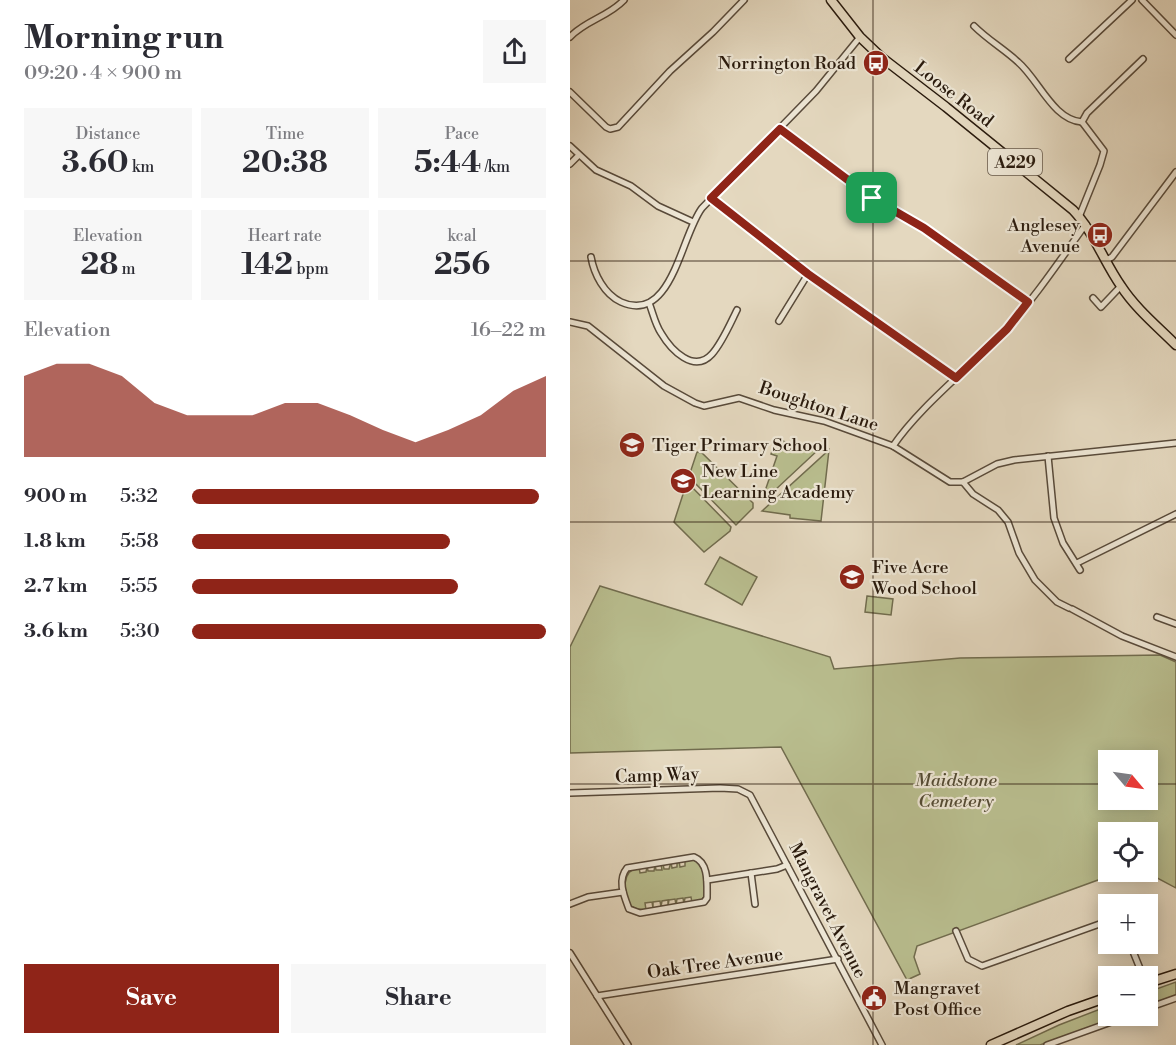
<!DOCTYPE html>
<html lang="en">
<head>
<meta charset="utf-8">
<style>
	:root { --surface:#fff; --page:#f7f7f7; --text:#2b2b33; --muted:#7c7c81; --accent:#8f2418 }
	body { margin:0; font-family:"Libre Bodoni",serif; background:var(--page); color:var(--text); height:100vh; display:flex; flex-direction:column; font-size:22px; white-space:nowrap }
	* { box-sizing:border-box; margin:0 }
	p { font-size:20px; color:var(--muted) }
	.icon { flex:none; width:33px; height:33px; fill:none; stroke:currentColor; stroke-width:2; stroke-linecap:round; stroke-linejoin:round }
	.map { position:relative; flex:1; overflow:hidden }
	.panel { display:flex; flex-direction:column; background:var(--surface); width:570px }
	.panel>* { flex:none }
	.needle { width:39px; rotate:119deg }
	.controls { position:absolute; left:528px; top:750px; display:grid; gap:12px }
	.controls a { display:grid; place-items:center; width:60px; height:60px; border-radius:0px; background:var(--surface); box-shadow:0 3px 15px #0003; font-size:30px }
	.pin { position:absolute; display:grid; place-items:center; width:51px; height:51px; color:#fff; margin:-26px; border-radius:12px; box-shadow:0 3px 9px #0006 }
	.round { display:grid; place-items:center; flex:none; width:63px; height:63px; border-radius:0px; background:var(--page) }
	.headline { display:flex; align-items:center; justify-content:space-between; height:102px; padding:0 24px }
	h1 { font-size:33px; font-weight:700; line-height:45px }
	.metrics { display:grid; grid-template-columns:repeat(3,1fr); gap:9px; height:102px; padding:6px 24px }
	.metrics div { display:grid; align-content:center; border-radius:0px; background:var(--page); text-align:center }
	.metrics b { font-size:30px; font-weight:700 }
	.metrics small { font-size:16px; font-weight:400 }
	.metrics p { font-size:16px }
	.chart { height:168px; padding:12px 24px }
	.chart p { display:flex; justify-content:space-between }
	.chart svg { width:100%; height:108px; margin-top:6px; fill:var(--accent); opacity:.7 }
	.cta { display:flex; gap:12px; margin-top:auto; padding:12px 24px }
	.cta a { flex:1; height:69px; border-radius:0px; background:var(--accent); color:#fff; font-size:24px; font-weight:700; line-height:69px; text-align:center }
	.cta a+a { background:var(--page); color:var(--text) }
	ul { padding:0 24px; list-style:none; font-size:20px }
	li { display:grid; grid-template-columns:96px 72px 1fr; align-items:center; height:45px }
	li i { height:15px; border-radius:8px; background:var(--accent) }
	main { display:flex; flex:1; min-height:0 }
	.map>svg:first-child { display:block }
	.green { fill:#b9be8f; stroke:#716c4e; stroke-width:1.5; fill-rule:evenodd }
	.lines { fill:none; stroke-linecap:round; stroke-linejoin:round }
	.minor-casing { stroke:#584a3a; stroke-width:8 }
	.primary-casing { stroke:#291a0d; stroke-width:11 }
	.trunk-casing { stroke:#291a0d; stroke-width:11 }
	.minor { stroke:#ede6d5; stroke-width:5 }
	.primary { stroke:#e4d8bf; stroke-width:8 }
	.trunk { stroke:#e4d8bf; stroke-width:8 }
	.route-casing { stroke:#fff; stroke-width:12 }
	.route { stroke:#8f2418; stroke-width:8 }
	.grid { fill:none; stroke:#291a0d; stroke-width:1.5; stroke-opacity:0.55 }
	.labels { text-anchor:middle; stroke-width:4.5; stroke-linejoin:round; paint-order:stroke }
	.shield { fill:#ede6d5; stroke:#645749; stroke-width:1.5 }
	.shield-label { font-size:16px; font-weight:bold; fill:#291a0d }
	.poi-label { font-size:18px; fill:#291a0d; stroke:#ede6d5; text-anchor:start }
	.street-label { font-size:18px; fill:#291a0d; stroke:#ede6d5 }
	.park-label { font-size:18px; font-style:italic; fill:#544b34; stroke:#ede6d5 }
</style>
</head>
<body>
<main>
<section class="panel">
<div class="headline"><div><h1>Morning run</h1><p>09:20 · 4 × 900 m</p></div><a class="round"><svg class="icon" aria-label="share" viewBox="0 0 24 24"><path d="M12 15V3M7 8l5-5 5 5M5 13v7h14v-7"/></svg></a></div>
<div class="metrics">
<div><p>Distance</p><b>3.60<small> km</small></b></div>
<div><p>Time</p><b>20:38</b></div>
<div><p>Pace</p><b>5:44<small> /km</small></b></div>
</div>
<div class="metrics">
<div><p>Elevation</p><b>28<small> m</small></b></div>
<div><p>Heart rate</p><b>142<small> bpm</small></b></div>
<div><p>kcal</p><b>256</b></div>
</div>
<div class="chart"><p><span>Elevation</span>16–22 m</p>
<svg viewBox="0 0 160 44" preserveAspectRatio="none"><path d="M0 44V11L10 6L20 6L30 11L40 22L50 27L60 27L70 27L80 22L90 22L100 27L110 33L120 38L130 33L140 27L150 17L160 11V44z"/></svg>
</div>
<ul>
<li><b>900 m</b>5:32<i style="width:98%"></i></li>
<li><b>1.8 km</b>5:58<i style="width:73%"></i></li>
<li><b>2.7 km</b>5:55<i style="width:75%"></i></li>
<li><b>3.6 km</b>5:30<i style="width:100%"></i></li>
</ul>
<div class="cta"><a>Save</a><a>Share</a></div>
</section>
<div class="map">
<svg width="606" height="1045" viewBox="0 0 606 1045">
	<rect width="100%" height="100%" fill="#e4d8bf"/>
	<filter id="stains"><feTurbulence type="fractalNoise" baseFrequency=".00333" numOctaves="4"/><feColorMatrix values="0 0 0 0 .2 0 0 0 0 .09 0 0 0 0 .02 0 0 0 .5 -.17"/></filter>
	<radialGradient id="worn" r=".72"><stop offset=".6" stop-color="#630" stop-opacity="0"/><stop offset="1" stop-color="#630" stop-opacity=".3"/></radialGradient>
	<!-- green -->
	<g class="green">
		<path d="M207 438 215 442 249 449 203 492 197 495 194 494 207 456 201 454Z"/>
		<path d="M259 450 251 521 220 518V515L192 511Z"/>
		<path d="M127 452 132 453 183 503V508L166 525 120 478V473Z"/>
		<path d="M117 482 161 527 160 531 134 552 104 522Z"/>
		<path d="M150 557 187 577 172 605 135 584Z"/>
		<path d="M30 586 260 657 264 669 390 658 590 655 606 662V888L576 872H578V832H538V872H550L347 946 344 957 350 974 337 980 211 747 0 753V647ZM538 760H578V800H538Z"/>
		<path d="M297 596 323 599 321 615 295 612Z"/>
		<path d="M115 860H125L134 868 136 895 130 901 122 903 121 897 115 898 114 904 113 898 107 899 106 905 105 899 99 900 98 906V900L92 901 91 907 90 901 83 902V908L82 902 75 903 76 910 67 909 61 906C53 892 51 871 69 867L70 873 76 872 77 866 78 871H84L85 865 86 870H92L91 864 93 863 94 869H99L101 862 102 868 107 867V861H109L110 867 115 866Z"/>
		<path d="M606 982V995L578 1006V992Z"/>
		<path d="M538 1006V1016H551L470 1045H446L489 1025Z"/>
	</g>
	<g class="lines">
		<!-- minor casing -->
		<g class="minor-casing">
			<g id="minor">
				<path d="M572 0 606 35"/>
				<path d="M404 26C418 40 434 49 448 62 469 80 483 120 512 122"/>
				<path d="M0 37C16 20 38 17 54 0"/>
				<path d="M499 59 562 0"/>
				<path d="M0 92 36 127 40 129 48 127 100 71 143 32 174 0"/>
				<path d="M512 122 517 113 573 59"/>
				<path d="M210 129 302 198 354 228 458 302"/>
				<path d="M0 146 26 170 61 186 88 206 123 222"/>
				<path d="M0 164 9 155"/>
				<path d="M141 198 238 274 386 378"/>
				<path d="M509 217 530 165 534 151 512 122"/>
				<path d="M21 257C24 274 34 294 51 302 102 325 111 235 132 208L246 91 290 37"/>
				<path d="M535 261 542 257 606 172"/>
				<path d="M523 298 531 307 551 286"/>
				<path d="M79 303C83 313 85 324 91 333 101 350 124 374 142 354 152 343 160 324 167 310"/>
				<path d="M209 321 238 274"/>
				<path d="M0 322 18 326 94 386 125 403 134 406 169 398 204 410 254 421 323 446 380 482H393L427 464 444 460 606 443"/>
				<path d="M323 446C351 405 400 368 435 330 465 298 490 260 516 224"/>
				<path d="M478 456 484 518 493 543 510 570"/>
				<path d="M393 482 403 494 428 510 438 522 449 553 465 580 487 602 499 608"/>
				<path d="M507 563 606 514"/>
				<path d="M502 609 552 636 606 657"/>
				<path d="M587 617 606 624"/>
				<path d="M0 793 150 788 168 789 180 795 312 1045"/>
				<path d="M124 857C139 863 137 883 137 898L134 902 70 913 59 909C54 896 47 880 57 868Z"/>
				<path d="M181 873 185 904"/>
				<path d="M137 880 207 869 217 865"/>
				<path d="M0 904 18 897 53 892"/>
				<path d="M578 907 581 906"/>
				<path d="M386 931 398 959 412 966 538 921"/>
				<path d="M560 944 573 976"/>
				<path d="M0 953 58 1045"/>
				<path d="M27 996 268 959"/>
				<path d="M578 1008 606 998"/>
				<path d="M477 1045 558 1016"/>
			</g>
		</g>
		<!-- primary casing -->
		<g class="primary-casing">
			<g id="primary">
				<path d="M578 983 606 974"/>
				<path d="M421 1045 498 1011 538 997"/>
			</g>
		</g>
		<!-- trunk casing -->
		<g class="trunk-casing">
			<path id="trunk" d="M261 0 290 37 311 57 376 107 503 210C524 232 534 262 551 286 566 309 587 326 606 345"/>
		</g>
		<!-- minor -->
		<use href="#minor" class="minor"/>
		<!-- primary -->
		<use href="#primary" class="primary"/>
		<!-- trunk -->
		<use href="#trunk" class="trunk"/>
	</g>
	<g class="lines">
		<!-- route casing -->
		<g class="route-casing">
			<path id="route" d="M210 129 302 198 354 228 458 302 437 329 386 378 238 274 141 198Z"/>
		</g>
		<!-- route -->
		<use href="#route" class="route"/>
	</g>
	<!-- grid -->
	<path class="grid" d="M303 0V1045M0 261H606M0 522H606M0 784H538M578 784H606"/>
	<!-- icons -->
	<defs>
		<g id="bus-disc" transform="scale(1.35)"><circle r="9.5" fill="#8f2418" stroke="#ede6d5"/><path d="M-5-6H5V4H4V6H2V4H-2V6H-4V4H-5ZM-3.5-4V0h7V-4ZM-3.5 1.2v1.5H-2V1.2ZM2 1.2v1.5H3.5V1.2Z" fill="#fff"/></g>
		<g id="school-disc" transform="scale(1.35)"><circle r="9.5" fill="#8f2418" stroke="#ede6d5"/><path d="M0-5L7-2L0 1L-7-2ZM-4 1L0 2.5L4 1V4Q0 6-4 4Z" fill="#fff"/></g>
		<g id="civic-disc" transform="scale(1.35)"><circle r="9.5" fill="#8f2418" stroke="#ede6d5"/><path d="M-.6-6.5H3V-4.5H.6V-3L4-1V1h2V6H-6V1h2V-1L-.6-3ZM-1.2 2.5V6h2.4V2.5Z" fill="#fff"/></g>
	</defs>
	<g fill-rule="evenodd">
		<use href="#bus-disc" x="306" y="63"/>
		<use href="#bus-disc" x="530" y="235"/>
		<use href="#school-disc" x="62" y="445"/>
		<use href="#school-disc" x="113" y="481"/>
		<use href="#school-disc" x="282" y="577"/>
		<use href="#civic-disc" x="304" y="998"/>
	</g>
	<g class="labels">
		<!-- shield labels -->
		<rect class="shield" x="418" y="149" width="54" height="26" rx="4.5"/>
		<g class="shield-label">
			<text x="445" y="168">A229</text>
		</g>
		<!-- poi labels -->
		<g class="poi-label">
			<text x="286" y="69" text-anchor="end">Norrington Road</text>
			<text x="510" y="231" text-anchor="end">Anglesey<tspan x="510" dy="21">Avenue</tspan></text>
			<text x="82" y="451">Tiger Primary School</text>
			<text x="132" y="477">New Line<tspan x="132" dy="21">Learning Academy</tspan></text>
			<text x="302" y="573">Five Acre<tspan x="302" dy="21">Wood School</tspan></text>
			<text x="324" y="994">Mangravet<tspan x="324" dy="21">Post Office</tspan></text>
		</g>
		<!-- street labels -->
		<g class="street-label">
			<text transform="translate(384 94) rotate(38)" y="6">Loose Road</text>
			<text transform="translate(249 406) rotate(18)" y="6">Boughton Lane</text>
			<text transform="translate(87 775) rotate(-2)" y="6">Camp Way</text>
			<text transform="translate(258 910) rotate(63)" y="6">Mangravet Avenue</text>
			<text transform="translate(145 963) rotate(-8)" y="6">Oak Tree Avenue</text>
		</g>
		<!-- park labels -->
		<g class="park-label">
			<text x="386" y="786">Maidstone<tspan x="386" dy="21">Cemetery</tspan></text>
		</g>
	</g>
	<rect width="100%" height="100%" filter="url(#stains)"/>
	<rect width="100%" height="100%" fill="url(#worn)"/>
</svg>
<div class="controls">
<a><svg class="needle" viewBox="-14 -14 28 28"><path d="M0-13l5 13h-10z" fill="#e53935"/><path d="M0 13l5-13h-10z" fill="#7c7c81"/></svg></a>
<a><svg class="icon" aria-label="locate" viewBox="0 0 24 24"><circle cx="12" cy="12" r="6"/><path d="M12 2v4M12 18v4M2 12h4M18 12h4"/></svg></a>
<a>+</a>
<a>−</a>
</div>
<div class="pin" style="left:302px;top:198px;background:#1e9e55"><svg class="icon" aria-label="arrive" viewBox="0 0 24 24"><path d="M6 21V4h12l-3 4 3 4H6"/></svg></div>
</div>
</main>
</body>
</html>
